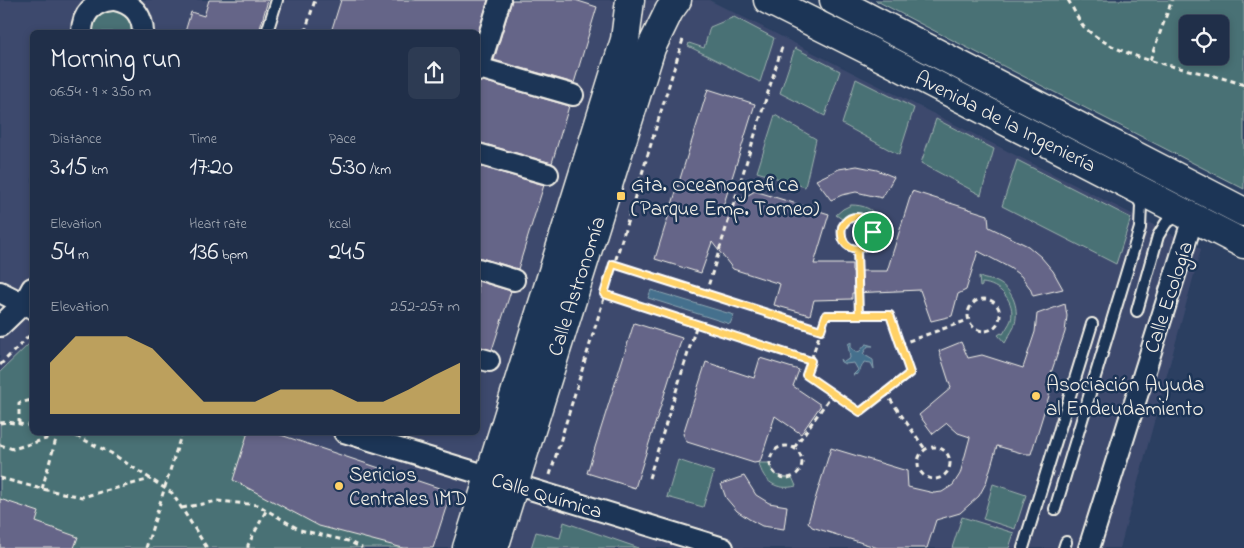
<!DOCTYPE html>
<html lang="en">
<head>
<meta charset="utf-8">
<style>
	:root { --surface:#202f49; --page:#2d3b53; --text:#f1f3f6; --muted:#a2a9b4; --line:#3d4a61; --accent:#ffd166 }
	body { margin:0; font-family:"Indie Flower",sans-serif; background:var(--page); color:var(--text); height:100vh; display:flex; flex-direction:column; font-size:19px; white-space:nowrap }
	* { box-sizing:border-box; margin:0 }
	p { font-size:16px; color:var(--muted) }
	.icon { flex:none; width:28px; height:28px; fill:none; stroke:currentColor; stroke-width:2; stroke-linecap:round; stroke-linejoin:round }
	.map { position:relative; flex:1; overflow:hidden }
	.details { position:absolute; left:30px; top:30px; width:450px; height:405px; display:flex; flex-direction:column; background:var(--surface); border-radius:8px; box-shadow:0 2px 8px #0003,0 0 0 1px var(--line) }
	.details>* { flex:none }
	.buttons { position:absolute; left:1179px; top:15px; display:grid; gap:10px }
	.buttons a { display:grid; place-items:center; width:50px; height:50px; border-radius:8px; background:var(--surface); box-shadow:0 2px 8px #0003,0 0 0 1px var(--line); font-size:25px }
	.pin { position:absolute; display:grid; place-items:center; width:42px; height:42px; color:#fff; margin:-21px; border:2px solid #fff; border-radius:50%; box-shadow:0 1px 5px #0007 }
	.round { display:grid; place-items:center; flex:none; width:52px; height:52px; border-radius:8px; background:var(--page) }
	.overview { display:flex; align-items:center; justify-content:space-between; height:85px; padding:0 20px }
	h1 { font-size:28px; font-weight:600; line-height:38px }
	.metrics { display:grid; grid-template-columns:repeat(3,1fr); gap:8px; height:85px; padding:5px 20px }
	.metrics div { display:grid; align-content:center }
	.metrics b { font-size:25px; font-weight:600 }
	.metrics small { font-size:14px; font-weight:400 }
	.metrics p { font-size:14px }
	.chart { height:140px; padding:10px 20px }
	.chart p { display:flex; justify-content:space-between }
	.chart svg { width:100%; height:90px; margin-top:5px; fill:var(--accent); opacity:.7 }
	.map>svg:first-child { display:block }
	.built { fill:#3c4a6d; fill-rule:evenodd }
	.green { fill:#497175; stroke:#9eb1ae; fill-rule:evenodd }
	.water { fill:#45708d; stroke:#8ba4b1 }
	.building { fill:#656588; stroke:#f4f1e8 }
	.lines { fill:none; stroke-linecap:round; stroke-linejoin:round }
	.lane-casing { stroke:#f4f1e8; stroke-width:14 }
	.street-casing { stroke:#f4f1e8; stroke-width:24 }
	.secondary-casing { stroke:#f4f1e8; stroke-width:31 }
	.path { stroke:#f4f1e8; stroke-width:3; stroke-dasharray:5 4; stroke-linecap:butt }
	.lane { stroke:#1d3557; stroke-width:10 }
	.street { stroke:#1d3557; stroke-width:20 }
	.secondary { stroke:#1d3557; stroke-width:28 }
	.route-casing { stroke:#fff; stroke-width:10 }
	.route { stroke:#ffd166; stroke-width:6 }
	.poi-dot { fill:#ffd166; stroke:#1d3557; stroke-width:2 }
	.labels { text-anchor:middle; stroke-width:5; stroke-linejoin:round; paint-order:stroke }
	.street-label { font-size:21px; fill:#f4f1e8; stroke:#1d3557 }
	.poi-label { font-size:21px; fill:#f4f1e8; stroke:#1d3557; text-anchor:start }
</style>
</head>
<body>
<div class="map">
<svg width="1244" height="548" viewBox="0 0 1244 548">
	<rect width="100%" height="100%" fill="#2b3f61"/>
	<filter id="ink" filterUnits="userSpaceOnUse"><feTurbulence type="fractalNoise" baseFrequency=".02" numOctaves="2"/><feDisplacementMap in="SourceGraphic" scale="10" xChannelSelector="R" yChannelSelector="G"/><feConvolveMatrix kernelMatrix="1 2 1 2 8 2 1 2 1" color-interpolation-filters="sRGB"/></filter>
	<g filter="url(#ink)">
		<!-- built -->
		<path class="built" d="M0 0H709L1201 249 1120 548H0V328L24 303 0 292ZM32 32H478V432H32Z"/>
		<!-- green -->
		<g class="green">
			<path d="M112 0 143 32H82Z"/>
			<path d="M875 0H1244V189L919 23ZM1188 24H1220V56H1188Z"/>
			<path d="M734 17 774 38 760 82 688 46 689 43 704 48 710 27Z"/>
			<path d="M795 48 840 71 825 116 780 93Z"/>
			<path d="M856 79 914 108 899 155 842 124Z"/>
			<path d="M775 115 816 139 805 187 757 172Z"/>
			<path d="M936 119 994 149 981 195 921 163Z"/>
			<path d="M1017 160 1131 218 1116 264 1002 206Z"/>
			<path d="M851 205C863 205 871 208 879 218L870 223C862 215 853 215 845 221L836 215 843 209Z"/>
			<path d="M979 276C983 280 991 279 997 282 1014 290 1020 310 1014 327 1011 333 1007 339 1005 343L998 335 1001 333 1003 334C1005 330 1009 325 1011 320 1016 301 999 284 982 283V286L980 287Z"/>
			<path d="M32 341V432L248 433 403 548H0V372Z"/>
			<path d="M678 460 714 472 703 507 667 497Z"/>
			<path d="M759 463H769C772 474 780 480 792 477L796 486C777 491 763 482 759 463Z"/>
			<path d="M993 484 1026 495 1015 529 983 519Z"/>
			<path d="M962 517 1014 533 1009 548H952Z"/>
			<path d="M564 522 639 548H531L536 532 560 538Z"/>
		</g>
		<!-- water -->
		<g class="water">
			<path d="M651 290 734 315 730 324 648 298Z"/>
			<path d="M851 342V348L857 352 860 351 866 344 873 346H868L863 354 873 360 874 369 871 363 864 362 858 374 853 375 858 370 854 363 845 364 841 362 840 359 844 362 850 358 848 344Z"/>
		</g>
		<!-- building -->
		<g class="building">
			<path d="M209 0H268L259 32H185L191 12 204 16Z"/>
			<path d="M341 0H488L478 32H331Z"/>
			<path d="M512 0H575L597 7 574 83 494 60Z"/>
			<path d="M483 81 569 106 552 163 478 142V83Z"/>
			<path d="M708 89 755 104 722 210 755 191 829 214 814 264H852V271H887L912 191 988 215 989 227 1028 246 1041 257 1053 271 1063 289 1033 296 1030 288 1021 276 1010 268 978 251 966 290 958 294 952 316 931 321 920 290 852 293V299L814 300 810 315 774 305 780 284 733 269 712 242 701 273 655 259Z"/>
			<path d="M478 166 544 185 518 269 478 257Z"/>
			<path d="M857 166 877 170 894 177 882 198 856 192 842 195 831 200 816 180 839 169Z"/>
			<path d="M478 281 511 291 492 350 478 346Z"/>
			<path d="M1065 304 1067 316 1065 332 1051 373 1053 383 1031 454H1025L997 446 986 483 979 496 960 513 936 520 927 548H878L812 527 808 522 831 448 907 471 908 487 934 493 942 492 953 485 960 474 970 437 958 433 947 423 933 434 919 415 951 388 939 351 961 342 968 358 982 355 1023 368 1035 332 1037 314Z"/>
			<path d="M634 323 682 338 635 488 587 473Z"/>
			<path d="M760 358 799 370 793 386 821 405 801 434 775 416 760 462 754 463 687 442 683 434 706 362 754 378Z"/>
			<path d="M248 432H272L451 492 433 548H403L319 526 233 480Z"/>
			<path d="M744 476 756 495 769 503 787 506 784 529 762 526 749 519 737 511 726 498 721 484Z"/>
			<path d="M0 499 39 512 36 522 78 537 74 548H0Z"/>
		</g>
		<g class="lines">
			<!-- lane casing -->
			<g class="lane-casing">
				<g id="lane">
					<path d="M267 32 277 0"/>
					<path d="M1137 311 1158 236 1166 223 1180 215"/>
					<path d="M1055 509 1140 228 1141 205 1136 193"/>
					<path d="M1023 548 1092 324"/>
					<path d="M1064 548 1066 542"/>
				</g>
			</g>
			<!-- street casing -->
			<g class="street-casing">
				<g id="street">
					<path d="M115 0C133 4 142 14 143 32"/>
					<path d="M82 32C82 14 93 2 112 0"/>
					<path d="M479 68 573 95"/>
					<path d="M478 71 500 0"/>
					<path d="M478 154 548 174"/>
					<path d="M478 269 514 280"/>
					<path d="M0 292 32 308"/>
					<path d="M0 326 24 303 32 288"/>
					<path d="M478 358 489 361"/>
					<path d="M344 432 723 548"/>
					<path d="M1089 548 1193 218"/>
				</g>
			</g>
			<!-- secondary casing -->
			<g class="secondary-casing">
				<g id="secondary">
					<path d="M768 0 870 51 1244 244"/>
					<path d="M834 0 1244 212"/>
					<path d="M467 548 625 40 630 0"/>
					<path d="M494 548 651 48 669 11 677 0"/>
				</g>
			</g>
			<!-- path -->
			<g class="path">
				<path d="M1068 0C1074 9 1079 23 1086 29 1130 66 1192 66 1244 85"/>
				<path d="M305 32 315 0"/>
				<path d="M1150 60 1172 0"/>
				<circle cx="857" cy="233" r="16"/>
				<path d="M857 249 859 315"/>
				<path d="M613 264 821 330"/>
				<path d="M706 293 782 47"/>
				<path d="M604 294 811 361"/>
				<circle cx="984" cy="315" r="16"/>
				<path d="M826 315H890L910 373 859 411 806 375Z"/>
				<path d="M900 344 968 320"/>
				<path d="M0 365 32 333"/>
				<path d="M885 392 925 449"/>
				<path d="M0 423 8 422 32 426"/>
				<path d="M19 424V403L32 400"/>
				<path d="M68 432 111 453 172 493 207 548"/>
				<path d="M0 445 13 449 46 439 47 432"/>
				<circle cx="786" cy="462" r="16"/>
				<circle cx="934" cy="463" r="16"/>
				<path d="M794 448 833 393"/>
				<path d="M550 475 684 36"/>
				<path d="M0 478 42 489 82 497 151 479"/>
				<path d="M649 478 697 324"/>
				<path d="M42 489 58 432"/>
				<path d="M182 508 218 501 258 505 300 530 348 541 362 548"/>
				<path d="M146 548 182 432"/>
				<path d="M248 548V545L267 509"/>
			</g>
			<!-- lane -->
			<use href="#lane" class="lane"/>
			<!-- street -->
			<use href="#street" class="street"/>
			<!-- secondary -->
			<use href="#secondary" class="secondary"/>
		</g>
	</g>
	<g class="lines" filter="url(#ink)">
		<!-- route casing -->
		<g class="route-casing">
			<path id="route" d="M873 232C872 242 867 247 857 249L859 315H826L821 330 613 264 604 294 811 361 806 375 860 412 910 373 890 315H859L857 249C845 248 840 239 842 227 848 216 858 214 868 221L873 232"/>
		</g>
		<!-- route -->
		<use href="#route" class="route"/>
	</g>
	<!-- markers -->
	<g class="poi-dot">
		<rect x="616" y="191" width="10" height="10" rx="2.5"/>
		<circle cx="1036" cy="396" r="5"/>
		<circle cx="339" cy="486" r="5"/>
	</g>
	<g class="labels">
		<!-- street labels -->
		<g class="street-label">
			<text transform="translate(1006 121) rotate(27)" y="7">Avenida de la Ingeniería</text>
			<text transform="translate(576 286) rotate(-72)" y="7">Calle Astronomía</text>
			<text transform="translate(1168 297) rotate(-72)" y="7">Calle Ecología</text>
			<text transform="translate(547 495) rotate(17)" y="7">Calle Química</text>
		</g>
		<!-- poi labels -->
		<g class="poi-label">
			<text x="631" y="191">Gta. Oceanografica<tspan x="631" dy="24">(Parque Emp. Torneo)</tspan></text>
			<text x="1046" y="391">Asociación Ayuda<tspan x="1046" dy="24">al Endeudamiento</tspan></text>
			<text x="349" y="481">Sericios<tspan x="349" dy="24">Centrales IMD</tspan></text>
		</g>
	</g>
</svg>
<div class="buttons">
<a><svg class="icon" aria-label="locate" viewBox="0 0 24 24"><circle cx="12" cy="12" r="6"/><path d="M12 2v4M12 18v4M2 12h4M18 12h4"/></svg></a>
</div>
<div class="pin" style="left:873px;top:232px;background:#1e9e55"><svg class="icon" aria-label="arrive" viewBox="0 0 24 24"><path d="M6 21V4h12l-3 4 3 4H6"/></svg></div>
<section class="details">
<div class="overview"><div><h1>Morning run</h1><p>06:54 · 9 × 350 m</p></div><a class="round"><svg class="icon" aria-label="share" viewBox="0 0 24 24"><path d="M12 15V3M7 8l5-5 5 5M5 13v7h14v-7"/></svg></a></div>
<div class="metrics">
<div><p>Distance</p><b>3.15<small> km</small></b></div>
<div><p>Time</p><b>17:20</b></div>
<div><p>Pace</p><b>5:30<small> /km</small></b></div>
</div>
<div class="metrics">
<div><p>Elevation</p><b>54<small> m</small></b></div>
<div><p>Heart rate</p><b>136<small> bpm</small></b></div>
<div><p>kcal</p><b>245</b></div>
</div>
<div class="chart"><p><span>Elevation</span>252–257 m</p>
<svg viewBox="0 0 160 44" preserveAspectRatio="none"><path d="M0 44V19L10 6L20 6L30 6L40 12L50 25L60 38L70 38L80 38L90 32L100 32L110 32L120 38L130 38L140 32L150 25L160 19V44z"/></svg>
</div>
</section>
</div>
</body>
</html>
